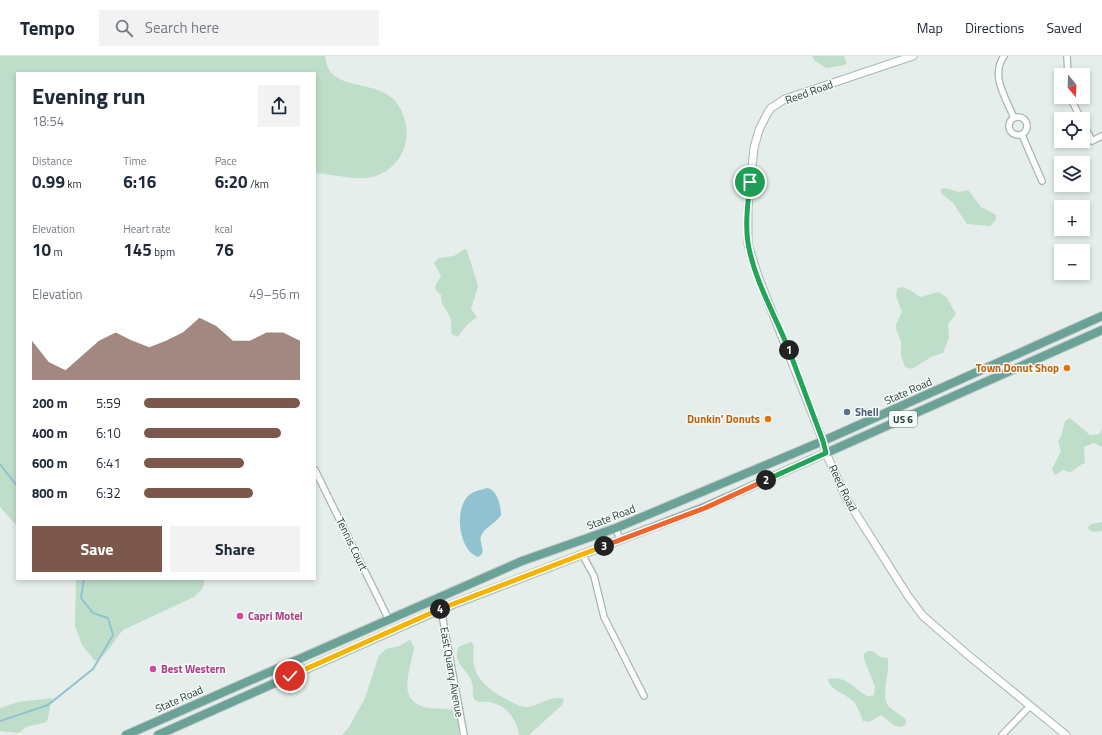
<!DOCTYPE html>
<html lang="en">
<head>
<meta charset="utf-8">
<style>
	:root { --surface:#fff; --page:#f2f2f3; --text:#1f2937; --muted:#747a83; --line:#e0e1e3; --accent:#7c574b }
	body { margin:0; font-family:"Titillium Web",sans-serif; background:var(--page); color:var(--text); height:100vh; display:flex; flex-direction:column; font-size:15px; white-space:nowrap }
	* { box-sizing:border-box; margin:0 }
	p { font-size:13px; color:var(--muted) }
	.icon { flex:none; width:22px; height:22px; fill:none; stroke:currentColor; stroke-width:2; stroke-linecap:round; stroke-linejoin:round }
	.map { position:relative; flex:1; overflow:hidden }
	.side { position:absolute; left:16px; top:16px; width:300px; height:508px; display:flex; flex-direction:column; background:var(--surface); border-radius:0px; box-shadow:0 2px 6px #0003 }
	.side>* { flex:none }
	.needle { width:26px; rotate:161deg }
	.controls { position:absolute; left:1054px; top:12px; display:grid; gap:8px }
	.controls a { display:grid; place-items:center; width:36px; height:36px; border-radius:0px; background:var(--surface); box-shadow:0 2px 6px #0003; font-size:20px }
	.pin { position:absolute; display:grid; place-items:center; width:34px; height:34px; color:#fff; margin:-17px; border:2px solid #fff; border-radius:50%; box-shadow:0 1px 4px #0007 }
	.km { position:absolute; width:20px; height:20px; margin:-10px; border-radius:50%; background:#222; color:#fff; font-size:11px; line-height:20px; text-align:center }
	.round { display:grid; place-items:center; flex:none; width:42px; height:42px; border-radius:0px; background:var(--page) }
	.head { display:flex; align-items:center; justify-content:space-between; height:68px; padding:0 16px }
	h1 { font-size:22px; font-weight:700; line-height:30px }
	.stats { display:grid; grid-template-columns:repeat(3,1fr); gap:6px; height:68px; padding:4px 16px }
	.stats div { display:grid; align-content:center }
	.stats b { font-size:17px; font-weight:700 }
	.stats small { font-size:11px; font-weight:400 }
	.stats p { font-size:11px }
	.chart { height:112px; padding:8px 16px }
	.chart p { display:flex; justify-content:space-between }
	.chart svg { width:100%; height:72px; margin-top:4px; fill:var(--accent); opacity:.7 }
	.button { display:flex; gap:8px; margin-top:auto; padding:8px 16px }
	.button a { flex:1; height:46px; border-radius:0px; background:var(--accent); color:#fff; font-size:16px; font-weight:700; line-height:46px; text-align:center }
	.button a+a { background:var(--page); color:var(--text) }
	ul { padding:0 16px; list-style:none; font-size:13px }
	li { display:grid; grid-template-columns:64px 48px 1fr; align-items:center; height:30px }
	li i { height:10px; border-radius:5px; background:var(--accent) }
	header { display:flex; align-items:center; gap:24px; box-sizing:border-box; height:56px; padding:0 20px; background:var(--surface); border-bottom:1px solid var(--line) }
	header strong { font-size:19px }
	nav { display:flex; gap:22px; margin-inline-start:auto; font-size:14px }
	.search { width:280px; height:36px; background:var(--page); display:flex; align-items:center; gap:10px; box-sizing:border-box; padding:0 14px; border-radius:0px; color:var(--muted); font-size:15px }
	.map>svg:first-child { display:block }
	.green { fill:#bfdeca }
	.water { fill:#90c2d0 }
	.lines { fill:none; stroke-linecap:round; stroke-linejoin:round }
	.stream { stroke:#90c2d0; stroke-width:2 }
	.minor-casing { stroke:#a8b6b2; stroke-width:8 }
	.tertiary-casing { stroke:#a8b6b2; stroke-width:9 }
	.primary-casing { stroke:#c2c9c8; stroke-width:10 }
	.minor { stroke:#fff; stroke-width:5.5 }
	.tertiary { stroke:#fff; stroke-width:7 }
	.primary { stroke:#6ba297; stroke-width:8 }
	.split-1-casing { stroke:#fff; stroke-width:8 }
	.split-2-casing { stroke:#fff; stroke-width:8 }
	.split-3-casing { stroke:#fff; stroke-width:8 }
	.split-4-casing { stroke:#fff; stroke-width:8 }
	.split-5-casing { stroke:#fff; stroke-width:8 }
	.split-1 { stroke:#22a559; stroke-width:5 }
	.split-2 { stroke:#22a559; stroke-width:5 }
	.split-3 { stroke:#f0652b; stroke-width:5 }
	.split-4 { stroke:#f5b400; stroke-width:5 }
	.split-5 { stroke:#f5b400; stroke-width:5 }
	.food-dot { fill:#e8710a; stroke:#f6faf8; stroke-width:1.5 }
	.service-dot { fill:#5c6f8a; stroke:#f6faf8; stroke-width:1.5 }
	.hotel-dot { fill:#d1479c; stroke:#f6faf8; stroke-width:1.5 }
	.labels { text-anchor:middle; stroke-width:3; stroke-linejoin:round; paint-order:stroke }
	.shield { fill:#f6faf8; stroke:#647773; stroke-width:1 }
	.shield-label { font-size:10px; font-weight:bold; fill:#253f3a }
	.street-label { font-size:11px; fill:#253f3a; stroke:#f6faf8 }
	.food-label { font-size:11px; font-weight:bold; fill:#c56008; stroke:#f6faf8; text-anchor:end }
	.service-label { font-size:11px; font-weight:bold; fill:#4e5e75; stroke:#f6faf8; text-anchor:start }
	.hotel-label { font-size:11px; font-weight:bold; fill:#b23c85; stroke:#f6faf8; text-anchor:start }
</style>
</head>
<body>
<header>
<strong>Tempo</strong>
<div class="search"><svg class="icon" aria-label="search" viewBox="0 0 24 24"><circle cx="10" cy="10" r="6"/><path d="M15 15l6 6"/></svg>Search here</div>
<nav><a>Map</a><a>Directions</a><a>Saved</a></nav>
</header>
<div class="map">
<svg width="1102" height="679" viewBox="0 0 1102 679">
	<rect width="100%" height="100%" fill="#e5eeeb"/>
	<!-- green -->
	<g class="green">
		<path d="M0 0H325C326 4 326 8 328 12 343 40 397 17 406 69 408 81 405 94 398 104 375 133 346 119 315 117V17H17V470L0 451Z"/>
		<path d="M812 0H844L847 7 845 9 826 12 815 5Z"/>
		<path d="M945 132 959 136 968 134 981 151 996 159V164L990 170 967 168 953 147 941 137V133Z"/>
		<path d="M465 193 467 194 478 230 471 253 477 261 468 268 457 281 452 278C450 272 453 265 449 259 445 251 441 250 441 239L435 233 436 228 441 220 434 207 439 202 454 200Z"/>
		<path d="M902 231 910 234 920 241 939 236 947 242 956 258 948 268 949 282 943 297 931 301 912 313 905 311 901 300V285L896 273V268L902 256 896 240 897 232Z"/>
		<path d="M1070 362 1090 379 1100 378 1102 372V391L1094 387 1084 391 1085 407C1080 408 1073 416 1070 416 1067 416 1065 414 1063 414L1055 419 1052 413 1061 395 1058 385 1061 380 1065 365Z"/>
		<path d="M1102 466V475L1093 476 1087 472 1091 468Z"/>
		<path d="M76 523H204C205 532 200 535 194 541L123 574C113 585 109 598 95 605L82 589 75 570Z"/>
		<path d="M410 584 414 591C411 614 394 647 430 652 438 653 444 652 452 654L459 667V679H342L349 671 365 642 379 599 386 593 399 590Z"/>
		<path d="M471 586 474 590C470 619 483 630 506 643 512 646 519 651 526 651 539 651 551 638 564 643L562 649 529 679H519C517 663 506 649 489 646 483 645 479 648 474 643 472 637 474 630 471 624 465 610 453 609 458 591Z"/>
		<path d="M867 595H872L881 601 887 602C892 608 881 636 887 648 892 655 901 658 906 664V668L902 671 895 670 881 659 869 666 863 665C861 659 858 652 855 647 848 638 829 635 828 623 852 617 861 646 874 639L875 631 864 603V598Z"/>
		<path d="M52 642 47 666 26 671 19 677 0 675V652L18 646Z"/>
	</g>
	<!-- water -->
	<path class="water" d="M487 432C497 433 501 450 501 459 496 468 484 471 481 480 479 486 484 492 482 498L478 501C458 494 454 452 469 439 474 435 481 434 487 432Z"/>
	<g class="lines">
		<!-- stream -->
		<g class="stream">
			<path d="M0 408 17 430"/>
			<path d="M0 665 48 649 93 613 113 579 108 562 93 557 81 542 84 523"/>
		</g>
		<!-- minor casing -->
		<g class="minor-casing">
			<g id="minor">
				<path d="M1004 0C990 20 1006 42 1014 62"/>
				<path d="M1067 0 1068 19"/>
				<path d="M1070 41 1081 63"/>
				<circle cx="1018" cy="70" r="9"/>
				<path d="M1083 67 1092 85 1102 80"/>
				<path d="M1022 79 1042 125"/>
				<path d="M315 414 388 562"/>
				<path d="M616 472 620 484"/>
				<path d="M582 498 594 520 604 561 644 640"/>
				<path d="M441 553 464 679"/>
				<path d="M1002 679 1030 650"/>
			</g>
		</g>
		<!-- tertiary casing -->
		<g class="tertiary-casing">
			<path id="tertiary" d="M913 0 785 43 771 52 767 58 759 74 754 92 748 151V188L758 220 823 385 826 397 846 442 908 540 923 560 968 599 1066 679"/>
		</g>
		<!-- primary casing -->
		<g class="primary-casing">
			<g id="primary">
				<path d="M126 679 522 505 616 472 823 385 1102 260"/>
				<path d="M158 679 441 553 705 451 1102 274"/>
			</g>
		</g>
		<!-- minor -->
		<use href="#minor" class="minor"/>
		<!-- tertiary -->
		<use href="#tertiary" class="tertiary"/>
		<!-- primary -->
		<use href="#primary" class="primary"/>
	</g>
	<g class="lines">
		<!-- split-1 casing -->
		<g class="split-1-casing">
			<path id="split-1" d="M750 126C748 146 745 167 748 187 754 224 775 259 789 294"/>
		</g>
		<!-- split-2 casing -->
		<g class="split-2-casing">
			<path id="split-2" d="M766 424 826 397 823 385 789 294"/>
		</g>
		<!-- split-3 casing -->
		<g class="split-3-casing">
			<path id="split-3" d="M604 490 705 452 766 424"/>
		</g>
		<!-- split-4 casing -->
		<g class="split-4-casing">
			<path id="split-4" d="M440 553 604 490"/>
		</g>
		<!-- split-5 casing -->
		<g class="split-5-casing">
			<path id="split-5" d="M290 620 440 553"/>
		</g>
		<!-- split-1 -->
		<use href="#split-1" class="split-1"/>
		<!-- split-2 -->
		<use href="#split-2" class="split-2"/>
		<!-- split-3 -->
		<use href="#split-3" class="split-3"/>
		<!-- split-4 -->
		<use href="#split-4" class="split-4"/>
		<!-- split-5 -->
		<use href="#split-5" class="split-5"/>
	</g>
	<!-- markers -->
	<g class="food-dot">
		<circle cx="1067" cy="312" r="4"/>
		<circle cx="768" cy="363" r="4"/>
	</g>
	<circle class="service-dot" cx="847" cy="356" r="4"/>
	<g class="hotel-dot">
		<circle cx="240" cy="560" r="4"/>
		<circle cx="153" cy="613" r="4"/>
	</g>
	<g class="labels">
		<!-- shield labels -->
		<rect class="shield" x="889" y="355" width="28" height="16" rx="3"/>
		<g class="shield-label">
			<text x="903" y="367">US 6</text>
		</g>
		<!-- street labels -->
		<g class="street-label">
			<text transform="translate(809 36) rotate(-20)" y="4">Reed Road</text>
			<text transform="translate(908 335) rotate(-24)" y="4">State Road</text>
			<text transform="translate(843 432) rotate(64)" y="4">Reed Road</text>
			<text transform="translate(611 461) rotate(-21)" y="4">State Road</text>
			<text transform="translate(352 488) rotate(64)" y="4">Tennis Court</text>
			<text transform="translate(452 616) rotate(80)" y="4">East Quarry Avenue</text>
			<text transform="translate(179 643) rotate(-24)" y="4">State Road</text>
		</g>
		<!-- food labels -->
		<g class="food-label">
			<text x="1059" y="316">Town Donut Shop</text>
			<text x="760" y="367">Dunkin' Donuts</text>
		</g>
		<!-- service labels -->
		<g class="service-label">
			<text x="855" y="360">Shell</text>
		</g>
		<!-- hotel labels -->
		<g class="hotel-label">
			<text x="248" y="564">Capri Motel</text>
			<text x="161" y="617">Best Western</text>
		</g>
	</g>
</svg>
<div class="controls">
<a><svg class="needle" viewBox="-14 -14 28 28"><path d="M0-13l5 13h-10z" fill="#e53935"/><path d="M0 13l5-13h-10z" fill="#747a83"/></svg></a>
<a><svg class="icon" aria-label="locate" viewBox="0 0 24 24"><circle cx="12" cy="12" r="6"/><path d="M12 2v4M12 18v4M2 12h4M18 12h4"/></svg></a>
<a><svg class="icon" aria-label="layers" viewBox="0 0 24 24"><path d="M12 4l9 5-9 5-9-5zM3 14l9 5 9-5"/></svg></a>
<a>+</a>
<a>−</a>
</div>
<div class="pin" style="left:750px;top:126px;background:#1e9e55"><svg class="icon" aria-label="arrive" viewBox="0 0 24 24"><path d="M6 21V4h12l-3 4 3 4H6"/></svg></div>
<div class="pin" style="left:290px;top:620px;background:#d93025"><svg class="icon" aria-label="check" viewBox="0 0 24 24"><path d="M5 12l5 5 9-10"/></svg></div>
<b class="km" style="left:789px;top:294px">1</b>
<b class="km" style="left:766px;top:424px">2</b>
<b class="km" style="left:604px;top:490px">3</b>
<b class="km" style="left:440px;top:553px">4</b>
<section class="side">
<div class="head"><div><h1>Evening run</h1><p>18:54</p></div><a class="round"><svg class="icon" aria-label="share" viewBox="0 0 24 24"><path d="M12 15V3M7 8l5-5 5 5M5 13v7h14v-7"/></svg></a></div>
<div class="stats">
<div><p>Distance</p><b>0.99<small> km</small></b></div>
<div><p>Time</p><b>6:16</b></div>
<div><p>Pace</p><b>6:20<small> /km</small></b></div>
</div>
<div class="stats">
<div><p>Elevation</p><b>10<small> m</small></b></div>
<div><p>Heart rate</p><b>145<small> bpm</small></b></div>
<div><p>kcal</p><b>76</b></div>
</div>
<div class="chart"><p><span>Elevation</span>49–56 m</p>
<svg viewBox="0 0 160 44" preserveAspectRatio="none"><path d="M0 44V20L10 33L20 38L30 29L40 20L50 15L60 20L70 24L80 20L90 15L100 6L110 11L120 20L130 20L140 15L150 15L160 20V44z"/></svg>
</div>
<ul>
<li><b>200 m</b>5:59<i style="width:100%"></i></li>
<li><b>400 m</b>6:10<i style="width:88%"></i></li>
<li><b>600 m</b>6:41<i style="width:64%"></i></li>
<li><b>800 m</b>6:32<i style="width:70%"></i></li>
</ul>
<div class="button"><a>Save</a><a>Share</a></div>
</section>
</div>
</body>
</html>
